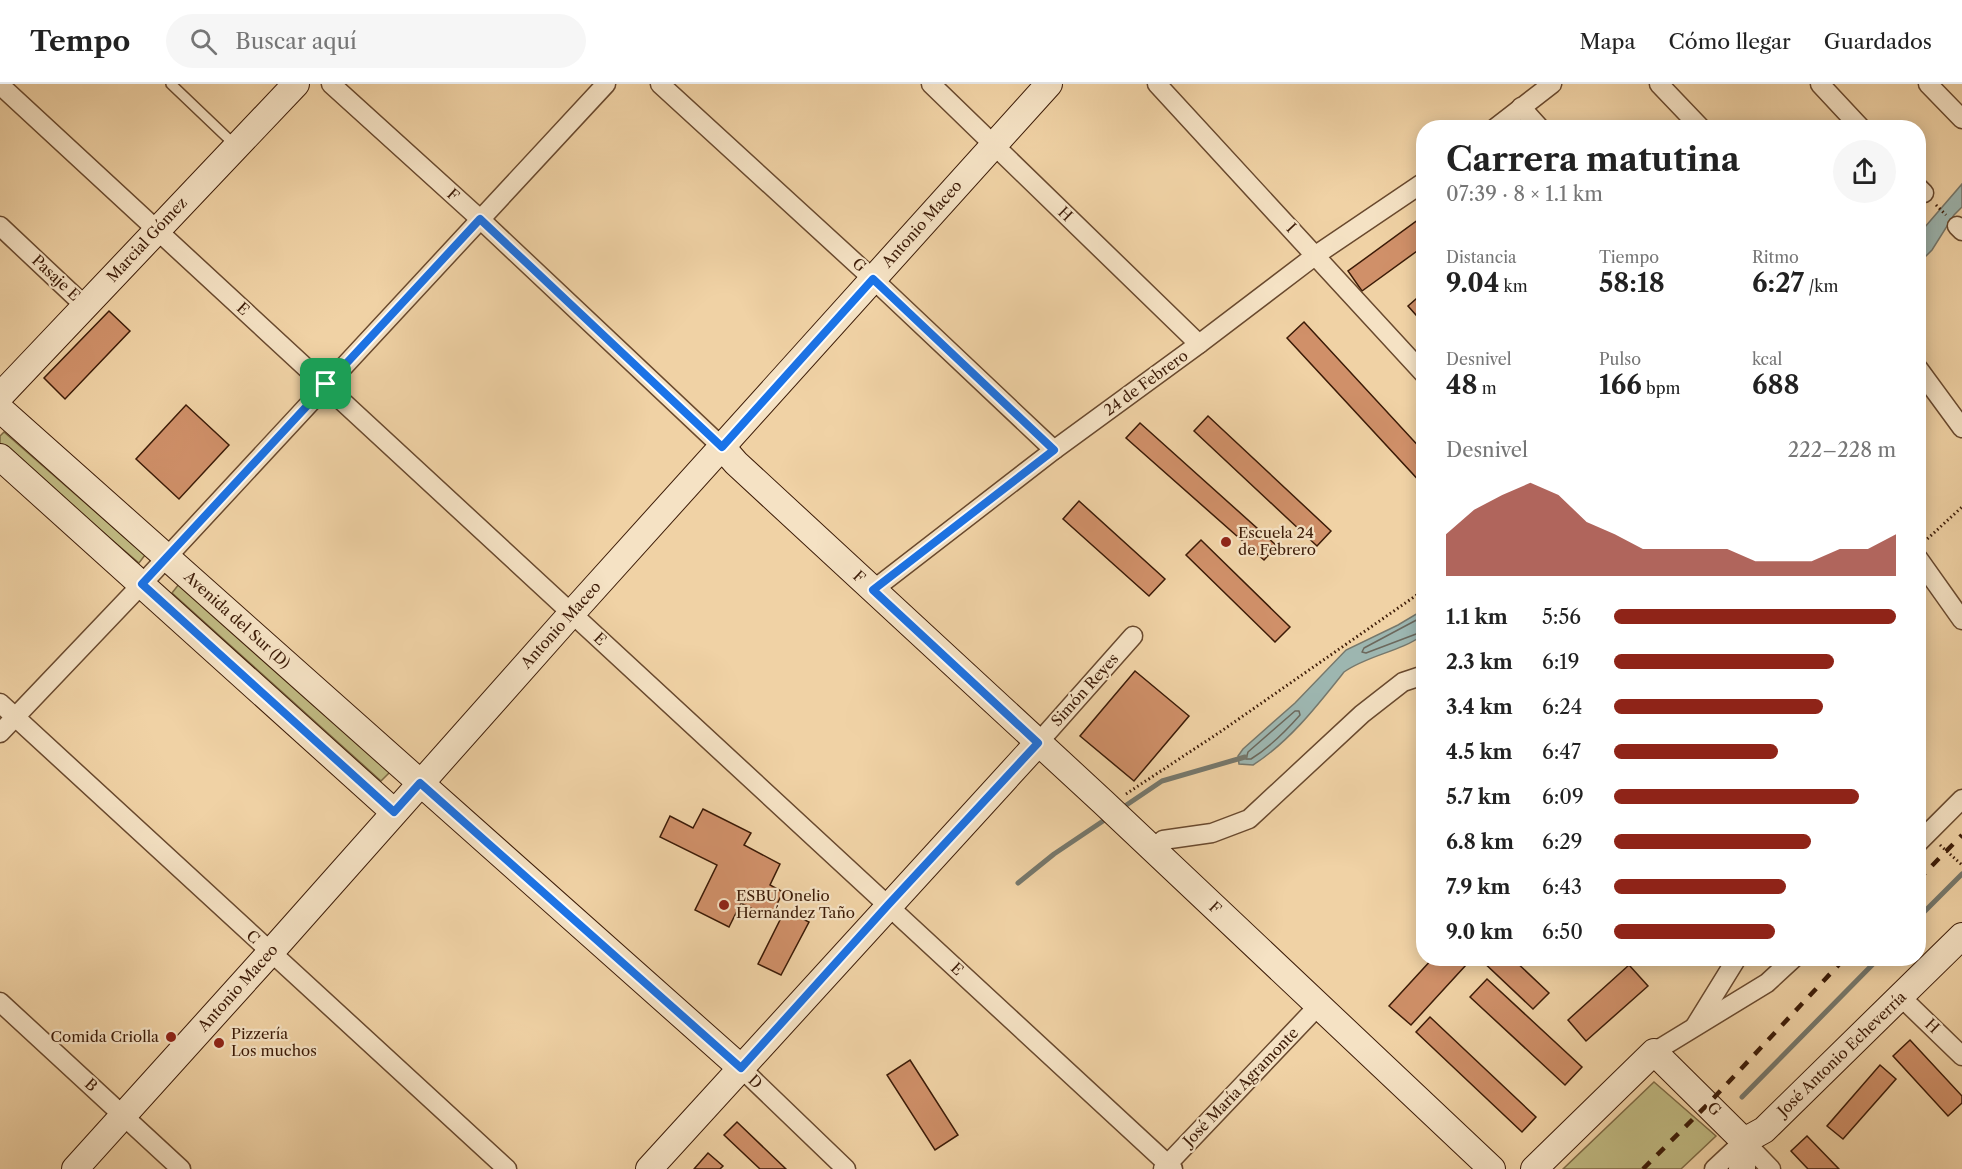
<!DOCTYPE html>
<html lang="es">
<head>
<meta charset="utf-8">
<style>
	:root { --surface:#fff; --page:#f6f6f6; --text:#222; --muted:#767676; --line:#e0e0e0; --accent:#8f2418 }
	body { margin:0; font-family:"Libre Caslon Text",serif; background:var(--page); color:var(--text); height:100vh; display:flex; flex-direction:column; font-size:22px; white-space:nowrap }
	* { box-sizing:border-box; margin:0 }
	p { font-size:20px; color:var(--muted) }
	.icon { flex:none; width:33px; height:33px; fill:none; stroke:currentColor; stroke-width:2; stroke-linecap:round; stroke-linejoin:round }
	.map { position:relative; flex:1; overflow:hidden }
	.drawer { position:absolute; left:1416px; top:36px; width:510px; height:846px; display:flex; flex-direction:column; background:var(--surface); border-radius:24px; box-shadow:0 3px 15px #0003 }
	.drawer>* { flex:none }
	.pin { position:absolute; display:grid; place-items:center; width:51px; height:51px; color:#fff; margin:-26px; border-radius:12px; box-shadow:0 3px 9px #0006 }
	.round { display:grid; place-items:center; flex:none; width:63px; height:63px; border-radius:32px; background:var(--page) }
	.headline { display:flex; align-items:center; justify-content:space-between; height:102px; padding:0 30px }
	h1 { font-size:33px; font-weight:700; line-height:45px }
	.stats { display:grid; grid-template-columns:repeat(3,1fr); gap:9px; height:102px; padding:6px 30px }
	.stats div { display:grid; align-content:center }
	.stats b { font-size:26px; font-weight:700 }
	.stats small { font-size:16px; font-weight:400 }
	.stats p { font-size:16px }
	.chart { height:168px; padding:12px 30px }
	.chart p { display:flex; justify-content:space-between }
	.chart svg { width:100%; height:108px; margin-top:6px; fill:var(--accent); opacity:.7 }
	ul { padding:0 30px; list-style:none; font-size:20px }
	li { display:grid; grid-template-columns:96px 72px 1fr; align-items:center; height:45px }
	li i { height:15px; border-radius:8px; background:var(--accent) }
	header { display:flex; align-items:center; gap:36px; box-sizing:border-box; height:84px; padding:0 30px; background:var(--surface); border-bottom:2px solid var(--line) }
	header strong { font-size:28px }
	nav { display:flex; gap:33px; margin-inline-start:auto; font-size:21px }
	.search { width:420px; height:54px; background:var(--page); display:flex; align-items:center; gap:15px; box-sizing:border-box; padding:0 21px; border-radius:33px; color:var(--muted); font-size:22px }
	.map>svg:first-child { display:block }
	.green { fill:#c0ba82; stroke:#7e6a44; stroke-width:1.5 }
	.water { fill:#9db6b0; stroke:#76786c; stroke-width:1.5 }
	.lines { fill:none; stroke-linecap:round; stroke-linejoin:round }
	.shore { stroke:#6c685c; stroke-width:1.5 }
	.stream { stroke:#76786c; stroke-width:5 }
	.building { fill:#d09069; stroke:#3c1b07; stroke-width:1.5 }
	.lane-casing { stroke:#69492e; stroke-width:12 }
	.street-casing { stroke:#69492e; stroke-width:21 }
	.secondary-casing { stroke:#3c1b07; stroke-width:28 }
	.path { stroke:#3c1b07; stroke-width:3; stroke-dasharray:1.5 3; stroke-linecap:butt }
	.lane { stroke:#f5e2c4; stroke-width:9 }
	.street { stroke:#f5e2c4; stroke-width:18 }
	.secondary { stroke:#f5e2c4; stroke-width:26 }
	.rail { stroke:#3c1b07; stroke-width:4.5; stroke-dasharray:10 10; stroke-linecap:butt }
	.route-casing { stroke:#fff; stroke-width:12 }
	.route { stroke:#1a73e8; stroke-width:8 }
	.poi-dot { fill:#8f2418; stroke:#f5e2c4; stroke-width:2 }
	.labels { text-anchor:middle; stroke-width:4.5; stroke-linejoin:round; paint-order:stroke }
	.street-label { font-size:15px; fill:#3c1b07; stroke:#f5e2c4 }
	.poi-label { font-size:15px; fill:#3c1b07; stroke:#f5e2c4; text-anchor:start }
</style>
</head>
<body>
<header>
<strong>Tempo</strong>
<div class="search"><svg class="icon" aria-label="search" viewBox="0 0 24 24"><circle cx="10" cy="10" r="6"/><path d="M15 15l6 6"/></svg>Buscar aquí</div>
<nav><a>Mapa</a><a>Cómo llegar</a><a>Guardados</a></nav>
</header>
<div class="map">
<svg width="1962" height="1085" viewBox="0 0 1962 1085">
	<rect width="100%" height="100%" fill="#f0d2a5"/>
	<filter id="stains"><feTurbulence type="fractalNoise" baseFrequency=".00333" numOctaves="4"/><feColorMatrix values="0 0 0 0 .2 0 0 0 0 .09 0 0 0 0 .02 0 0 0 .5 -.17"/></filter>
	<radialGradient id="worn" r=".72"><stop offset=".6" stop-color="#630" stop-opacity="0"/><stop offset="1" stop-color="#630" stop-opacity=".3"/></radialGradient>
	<!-- green -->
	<g class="green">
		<path d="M4 348 145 471 139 479 0 361V352Z"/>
		<path d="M179 500 390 688 381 697 172 509Z"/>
		<path d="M1654 998 1716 1052 1681 1085H1563Z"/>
	</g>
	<!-- water -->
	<g class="water">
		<path d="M1962 100V123L1954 131 1932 166 1919 179 1918 151Z"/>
		<path d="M1423 526V551C1400 568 1368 571 1344 588 1317 622 1289 658 1253 681L1239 680 1238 672 1243 665 1295 619 1346 566 1398 541Z"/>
	</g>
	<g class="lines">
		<!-- shore -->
		<g class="shore">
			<path d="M1424 532 1364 564 1362 568 1366 569 1424 547"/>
			<path d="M1295 627H1299L1300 631C1285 648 1270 663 1251 675H1246L1248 668Z"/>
		</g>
		<!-- stream -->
		<g class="stream">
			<path d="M1122 724 1162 697 1245 673"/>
			<path d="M1018 799 1054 770 1109 733"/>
			<path d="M1918 834 1962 790"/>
			<path d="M1742 1013 1879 874"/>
		</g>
	</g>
	<!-- building -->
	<g class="building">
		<path d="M1422 133 1424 162 1362 207 1348 187Z"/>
		<path d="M1424 208V240L1408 222Z"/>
		<path d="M109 227 130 247 65 315 44 294Z"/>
		<path d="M1304 238 1424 368V402L1287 254Z"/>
		<path d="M186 321 229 361 179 415 136 375Z"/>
		<path d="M1208 332 1331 447 1317 462 1194 347Z"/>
		<path d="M1140 339 1277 462 1264 476 1126 354Z"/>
		<path d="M1079 417 1165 495 1149 512 1063 435Z"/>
		<path d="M1201 456 1290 543 1275 558 1186 471Z"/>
		<path d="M1135 587 1189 632 1134 697 1080 652Z"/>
		<path d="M703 725 751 749 744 761 780 780 770 801 783 808 770 834 741 819 729 843 695 826 717 781 660 753 670 732 693 744Z"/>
		<path d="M785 826 809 838 781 891 758 880Z"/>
		<path d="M1433 874H1459L1466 881 1411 941 1389 922Z"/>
		<path d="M1479 874H1512L1549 909 1533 925Z"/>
		<path d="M1629 881 1648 902 1586 957 1568 936Z"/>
		<path d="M1487 895 1582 983 1565 1001 1470 913Z"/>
		<path d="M1430 933 1536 1033 1522 1048 1416 948Z"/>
		<path d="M1910 956 1962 1012V1019L1948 1032 1893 972Z"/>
		<path d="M910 976 958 1051 935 1066 887 991Z"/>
		<path d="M1880 981 1896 995 1843 1055 1827 1042Z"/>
		<path d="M737 1038 786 1085H760L724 1051Z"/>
		<path d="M1807 1052 1839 1085H1808L1791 1067Z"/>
		<path d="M708 1069 723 1082 720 1085H694Z"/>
	</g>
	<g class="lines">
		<!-- lane casing -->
		<g class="lane-casing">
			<path id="lane" d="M171 0 236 62"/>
		</g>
		<!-- street casing -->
		<g class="street-casing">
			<g id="street">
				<path d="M331 0 480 135 722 363"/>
				<path d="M660 0 873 195 1054 366"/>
				<path d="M931 0 1199 260"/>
				<path d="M1157 0 1424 290"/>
				<path d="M1659 0 1701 44"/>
				<path d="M1820 0 1861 44"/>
				<path d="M1928 0 1962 35"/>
				<path d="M0 1 1173 1085"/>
				<path d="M1521 23 1540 44"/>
				<path d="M1495 44 1552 0"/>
				<path d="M1918 103 1924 109"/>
				<path d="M0 142 85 222"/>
				<path d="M1957 142 1962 147"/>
				<path d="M1918 284 1962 344"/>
				<path d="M1918 474 1962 536"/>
				<path d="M873 506 1054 366 1199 260 1316 171 1424 98"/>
				<path d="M0 619 507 1085"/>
				<path d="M0 649 142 500 606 0"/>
				<path d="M1038 659 1133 552"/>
				<path d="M1918 759 1962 715"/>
				<path d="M1152 766 1163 756 1212 749 1249 735 1362 630 1403 598 1424 591"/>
				<path d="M1901 913 1962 972"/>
				<path d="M0 918 181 1085"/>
				<path d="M1695 942 1737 874"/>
				<path d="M1654 968 1767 899 1794 874"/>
				<path d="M741 984 846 1085"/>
				<path d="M1163 1085 1319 921"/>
				<path d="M1714 1085 1744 1057 1771 1085"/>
			</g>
		</g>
		<!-- secondary casing -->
		<g class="secondary-casing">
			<g id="secondary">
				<path d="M0 312 296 0"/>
				<path d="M0 325 741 984"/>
				<path d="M722 363 736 379 1103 718 1492 1085"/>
				<path d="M0 373 394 728"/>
				<path d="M1744 1057 1764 1046 1962 852"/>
				<path d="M75 1085 270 869 572 529 1049 0"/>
				<path d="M649 1085 1038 659"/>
				<path d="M1534 1085 1654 968 1744 1057"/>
				<path d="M1742 1085 1744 1057"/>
			</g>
		</g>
		<!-- path -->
		<g class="path">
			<path d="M1936 121 1946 131"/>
			<path d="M1924 458 1962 423"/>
			<path d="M1126 710 1220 648 1424 506"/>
			<path d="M1940 761 1962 781"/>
		</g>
		<!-- lane -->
		<use href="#lane" class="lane"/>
		<!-- street -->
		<use href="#street" class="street"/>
		<!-- secondary -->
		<use href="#secondary" class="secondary"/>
		<!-- rail -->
		<g class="rail">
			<path d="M1918 796 1962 751"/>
			<path d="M1643 1085 1708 1020 1845 874"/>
		</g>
	</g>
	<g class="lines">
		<!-- route casing -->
		<g class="route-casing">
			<path id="route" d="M480 135 722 363 873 195 1054 366 873 506 1038 659 888 821 741 984 420 699 394 728 142 500Z"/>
		</g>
		<!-- route -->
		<use href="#route" class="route"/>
	</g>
	<!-- markers -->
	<g class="poi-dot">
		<circle cx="1226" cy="458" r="6"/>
		<circle cx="724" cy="821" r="6"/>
		<circle cx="171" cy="953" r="6"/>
		<circle cx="219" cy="959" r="6"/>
	</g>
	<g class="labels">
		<!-- street labels -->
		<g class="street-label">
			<text transform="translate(453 111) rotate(42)" y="5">F</text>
			<text transform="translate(1065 130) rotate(44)" y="5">H</text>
			<text transform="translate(922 140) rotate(-48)" y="5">Antonio Maceo</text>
			<text transform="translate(1291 144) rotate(47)" y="5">I</text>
			<text transform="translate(147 156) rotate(-47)" y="5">Marcial Gómez</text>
			<text transform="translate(859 181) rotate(42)" y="5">G</text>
			<text transform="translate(56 194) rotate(43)" y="5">Pasaje E</text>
			<text transform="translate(243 225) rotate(42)" y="5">E</text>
			<text transform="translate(1146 299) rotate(-36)" y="5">24 de Febrero</text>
			<text transform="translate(859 493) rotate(43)" y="5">F</text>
			<text transform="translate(237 536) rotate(42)" y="5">Avenida del Sur (D)</text>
			<text transform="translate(561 541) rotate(-48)" y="5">Antonio Maceo</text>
			<text transform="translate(600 555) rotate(43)" y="5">E</text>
			<text transform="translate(1085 606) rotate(-48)" y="5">Simón Reyes</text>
			<text transform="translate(1215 824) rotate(43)" y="5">F</text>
			<text transform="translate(253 853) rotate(43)" y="5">C</text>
			<text transform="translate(957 885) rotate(43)" y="5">E</text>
			<text transform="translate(238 904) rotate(-48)" y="5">Antonio Maceo</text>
			<text transform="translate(1932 942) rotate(44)" y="5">H</text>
			<text transform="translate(1842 970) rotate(-44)" y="5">José Antonio Echeverría</text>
			<text transform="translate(755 998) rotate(44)" y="5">D</text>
			<text transform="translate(91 1001) rotate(42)" y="5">B</text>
			<text transform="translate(1241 1003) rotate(-46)" y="5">José María Agramonte</text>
			<text transform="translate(1714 1025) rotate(45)" y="5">G</text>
		</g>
		<!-- poi labels -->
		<g class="poi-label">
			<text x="1238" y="454">Escuela 24<tspan x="1238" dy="17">de Febrero</tspan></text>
			<text x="736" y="817">ESBU Onelio<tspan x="736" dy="17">Hernández Taño</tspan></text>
			<text x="231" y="955">Pizzería<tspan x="231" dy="17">Los muchos</tspan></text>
			<text x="159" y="958" text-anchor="end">Comida Criolla</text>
		</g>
	</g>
	<rect width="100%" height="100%" filter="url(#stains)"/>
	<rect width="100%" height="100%" fill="url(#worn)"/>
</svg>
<div class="pin" style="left:326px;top:300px;background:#1e9e55"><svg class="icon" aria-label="arrive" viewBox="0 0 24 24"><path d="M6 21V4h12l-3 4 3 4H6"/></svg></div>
<section class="drawer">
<div class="headline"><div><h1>Carrera matutina</h1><p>07:39 · 8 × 1.1 km</p></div><a class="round"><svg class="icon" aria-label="share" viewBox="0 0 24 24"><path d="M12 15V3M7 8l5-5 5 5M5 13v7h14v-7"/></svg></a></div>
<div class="stats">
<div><p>Distancia</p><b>9.04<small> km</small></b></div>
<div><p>Tiempo</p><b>58:18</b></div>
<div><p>Ritmo</p><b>6:27<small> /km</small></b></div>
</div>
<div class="stats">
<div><p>Desnivel</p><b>48<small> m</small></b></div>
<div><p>Pulso</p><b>166<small> bpm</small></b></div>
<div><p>kcal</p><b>688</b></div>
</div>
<div class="chart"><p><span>Desnivel</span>222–228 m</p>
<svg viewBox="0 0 160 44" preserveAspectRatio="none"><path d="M0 44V27L10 17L20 11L30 6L40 11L50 22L60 27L70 33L80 33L90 33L100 33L110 38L120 38L130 38L140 33L150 33L160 27V44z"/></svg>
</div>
<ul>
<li><b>1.1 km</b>5:56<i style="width:100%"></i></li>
<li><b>2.3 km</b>6:19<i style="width:78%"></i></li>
<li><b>3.4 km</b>6:24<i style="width:74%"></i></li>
<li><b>4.5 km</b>6:47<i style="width:58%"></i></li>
<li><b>5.7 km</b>6:09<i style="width:87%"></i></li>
<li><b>6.8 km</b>6:29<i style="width:70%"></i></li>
<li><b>7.9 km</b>6:43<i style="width:61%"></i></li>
<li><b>9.0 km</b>6:50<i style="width:57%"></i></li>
</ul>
</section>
</div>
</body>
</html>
